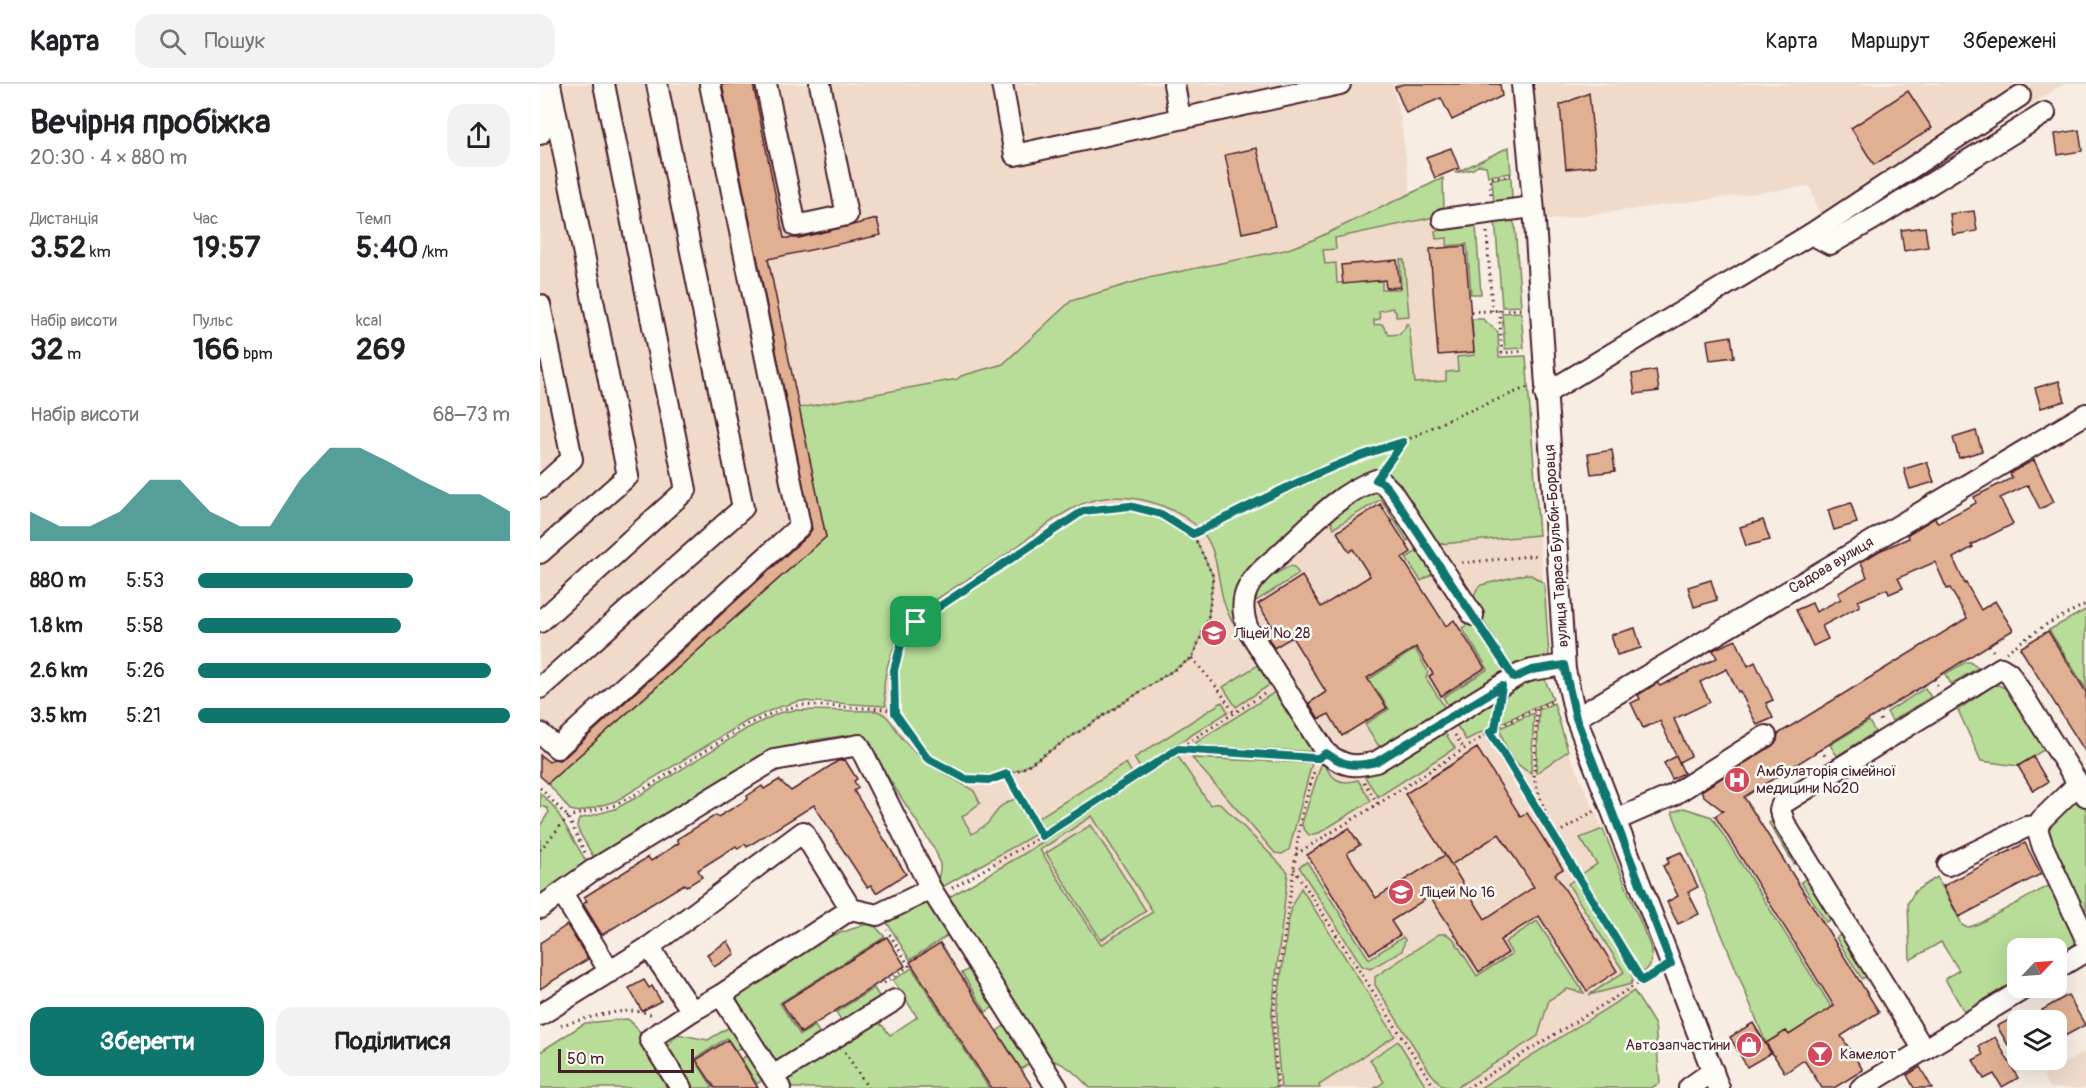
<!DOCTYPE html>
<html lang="uk">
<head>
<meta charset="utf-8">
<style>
	:root { --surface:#fff; --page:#f2f2f2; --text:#202124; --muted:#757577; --line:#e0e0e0; --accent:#0f766e }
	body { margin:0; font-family:Pangolin,sans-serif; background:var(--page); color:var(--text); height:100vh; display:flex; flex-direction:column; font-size:22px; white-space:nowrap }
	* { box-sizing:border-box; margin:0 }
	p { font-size:20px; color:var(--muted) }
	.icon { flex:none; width:33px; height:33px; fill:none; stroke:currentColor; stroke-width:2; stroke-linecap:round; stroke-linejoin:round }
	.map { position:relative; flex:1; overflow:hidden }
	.drawer { display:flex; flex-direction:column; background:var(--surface); width:540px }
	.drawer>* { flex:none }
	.needle { width:39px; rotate:65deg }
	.buttons { position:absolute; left:1467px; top:854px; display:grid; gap:12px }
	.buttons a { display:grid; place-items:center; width:60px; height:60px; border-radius:12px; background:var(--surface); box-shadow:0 6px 24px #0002; font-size:30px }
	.scale { position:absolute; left:18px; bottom:15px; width:136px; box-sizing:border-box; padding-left:6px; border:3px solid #4a1f2b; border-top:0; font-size:16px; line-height:21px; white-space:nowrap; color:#4a1f2b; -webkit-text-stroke:4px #fdfcf7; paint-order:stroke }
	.pin { position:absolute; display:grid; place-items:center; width:51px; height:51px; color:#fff; margin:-26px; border-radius:12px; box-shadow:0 3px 9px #0006 }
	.round { display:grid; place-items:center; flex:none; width:63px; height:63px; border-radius:18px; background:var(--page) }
	.overview { display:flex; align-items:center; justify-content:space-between; height:102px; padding:0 30px }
	h1 { font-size:33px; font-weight:800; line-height:45px }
	.figures { display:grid; grid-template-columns:repeat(3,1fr); gap:9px; height:102px; padding:6px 30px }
	.figures div { display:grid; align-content:center }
	.figures b { font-size:30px; font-weight:800 }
	.figures small { font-size:16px; font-weight:400 }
	.figures p { font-size:16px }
	.chart { height:168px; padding:12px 30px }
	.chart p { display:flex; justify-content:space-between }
	.chart svg { width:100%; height:108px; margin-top:6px; fill:var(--accent); opacity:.7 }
	.cta { display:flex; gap:12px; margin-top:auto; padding:12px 30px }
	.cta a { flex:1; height:69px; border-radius:18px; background:var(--accent); color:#fff; font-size:24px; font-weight:800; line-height:69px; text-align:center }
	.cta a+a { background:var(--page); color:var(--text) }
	ul { padding:0 30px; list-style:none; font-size:20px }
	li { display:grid; grid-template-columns:96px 72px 1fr; align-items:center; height:45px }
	li i { height:15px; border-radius:8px; background:var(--accent) }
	header { display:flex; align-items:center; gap:36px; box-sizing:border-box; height:84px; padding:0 30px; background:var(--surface); border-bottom:2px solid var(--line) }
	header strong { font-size:28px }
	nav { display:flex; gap:33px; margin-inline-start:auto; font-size:21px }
	.search { width:420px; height:54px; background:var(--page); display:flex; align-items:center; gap:15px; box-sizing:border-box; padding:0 21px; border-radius:18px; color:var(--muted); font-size:22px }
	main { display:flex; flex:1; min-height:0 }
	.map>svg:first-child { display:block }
	.built { fill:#f0dbcb }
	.green { fill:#b7dd98; stroke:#807e62; stroke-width:1.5; fill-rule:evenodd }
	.building { fill:#e1b092; stroke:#4a1f2b; stroke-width:1.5; fill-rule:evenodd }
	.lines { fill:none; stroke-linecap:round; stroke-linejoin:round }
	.minor-casing { stroke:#4a1f2b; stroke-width:24 }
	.path { stroke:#4a1f2b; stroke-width:3; stroke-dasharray:1.5 4.5; stroke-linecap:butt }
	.minor { stroke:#fdfcf7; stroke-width:20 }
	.route-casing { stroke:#fff; stroke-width:12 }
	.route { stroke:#0f766e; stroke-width:8 }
	.labels { text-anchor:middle; stroke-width:5; stroke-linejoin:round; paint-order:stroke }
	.street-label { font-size:15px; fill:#4a1f2b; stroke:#fdfcf7 }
	.poi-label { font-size:15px; fill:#4a1f2b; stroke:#fdfcf7; text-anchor:start }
</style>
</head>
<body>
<header>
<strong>Карта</strong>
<div class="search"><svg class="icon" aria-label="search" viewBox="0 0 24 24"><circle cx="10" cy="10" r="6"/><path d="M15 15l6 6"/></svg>Пошук</div>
<nav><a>Карта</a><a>Маршрут</a><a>Збережені</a></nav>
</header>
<main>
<section class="drawer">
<div class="overview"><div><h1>Вечірня пробіжка</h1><p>20:30 · 4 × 880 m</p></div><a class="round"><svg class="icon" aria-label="share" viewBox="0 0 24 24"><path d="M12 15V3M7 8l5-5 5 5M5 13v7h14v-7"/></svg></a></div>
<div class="figures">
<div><p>Дистанція</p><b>3.52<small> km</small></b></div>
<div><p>Час</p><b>19:57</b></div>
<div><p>Темп</p><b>5:40<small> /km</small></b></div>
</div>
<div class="figures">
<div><p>Набір висоти</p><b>32<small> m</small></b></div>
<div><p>Пульс</p><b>166<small> bpm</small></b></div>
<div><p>kcal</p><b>269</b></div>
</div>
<div class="chart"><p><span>Набір висоти</span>68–73 m</p>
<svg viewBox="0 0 160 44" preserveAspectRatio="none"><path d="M0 44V32L10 38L20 38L30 32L40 19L50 19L60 32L70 38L80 38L90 19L100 6L110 6L120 12L130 19L140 25L150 25L160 32V44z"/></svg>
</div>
<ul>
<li><b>880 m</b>5:53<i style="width:69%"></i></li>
<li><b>1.8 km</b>5:58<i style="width:65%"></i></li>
<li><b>2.6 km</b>5:26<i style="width:94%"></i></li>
<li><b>3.5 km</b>5:21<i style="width:100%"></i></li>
</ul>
<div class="cta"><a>Зберегти</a><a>Поділитися</a></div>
</section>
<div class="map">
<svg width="1546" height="1004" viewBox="0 0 1546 1004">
	<rect width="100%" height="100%" fill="#f7ede3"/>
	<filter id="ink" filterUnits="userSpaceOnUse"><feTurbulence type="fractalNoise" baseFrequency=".0167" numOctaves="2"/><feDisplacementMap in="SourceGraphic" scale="12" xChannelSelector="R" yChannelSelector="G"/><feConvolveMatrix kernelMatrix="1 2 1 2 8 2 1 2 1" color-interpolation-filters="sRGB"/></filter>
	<g filter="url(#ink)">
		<!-- built -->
		<g class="built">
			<path d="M0 0H852L860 32 871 109 898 97 906 163 925 162 936 297 999 451 1010 571 1003 592 1013 615 1028 667 1063 745 1110 862 1112 872V878L1092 900 1094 907 1019 1004H631L493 866 449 772 325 656 335 568 673 180 608 194 531 217 463 280 397 298 260 324 286 453 8 699 0 692Z"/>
			<path d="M982 0H1524L1285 149 1270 102 995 138Z"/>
			<path d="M1546 967V1004H1510L1503 992Z"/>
		</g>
		<!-- green -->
		<g class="green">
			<path d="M969 63 971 89 948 92 946 82 939 81 933 85 915 89Z"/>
			<path d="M971 93 972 116 954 121 952 95Z"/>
			<path d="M903 94 904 127 899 132 795 154 796 165 783 166 785 180 796 179 797 199 842 197V205H861L860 175 864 176 869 232 856 233V227L852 224 839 227 840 235 834 236V241L842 240 849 251 860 250 865 244 866 240H869L875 299 906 297V288L918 287 917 273 934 271 932 235H943L958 248 959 273 986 272 999 451 901 460 895 457 855 399 775 427 693 538C672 507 686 464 653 439 626 419 591 409 558 415 526 421 488 456 461 474 435 492 392 514 371 537 356 552 345 582 344 603 344 609 345 616 346 622L260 617 236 624 207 637 76 717 39 728 30 726 8 699 286 453 259 324 417 295 421 292 463 280 531 217 608 194 745 166 773 156Z"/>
			<path d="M955 135H972L975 142 981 222 962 223Z"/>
			<path d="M936 142 941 210H931L927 160 907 162V154L896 155 895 147Z"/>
			<path d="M981 228 984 264 965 265 962 229Z"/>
			<path d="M830 407 843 410 871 454 867 457 841 415 794 444 791 437 797 428Z"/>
			<path d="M590 422 621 430 653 450 673 492 668 536 652 574 482 685 450 696 426 695 387 674 355 629 354 586 362 557 376 538 543 427Z"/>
			<path d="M879 466 894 489 881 497 866 474Z"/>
			<path d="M750 482 754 483 759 490 716 517 714 512 722 497Z"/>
			<path d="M986 490 991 491 1004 499 1009 571 1007 575 973 586 934 522C933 514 934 506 941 501Z"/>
			<path d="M1545 526 1546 528V605L1509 546Z"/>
			<path d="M933 537 966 591 910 625 903 613 948 585 922 544Z"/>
			<path d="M875 565 888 588 886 594 907 627 843 664 838 661 825 640 849 625 836 605 832 607 825 598Z"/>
			<path d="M1426 578H1430L1438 584 1411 600 1405 590Z"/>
			<path d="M721 579 734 598 696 623 683 603Z"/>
			<path d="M1003 591 1013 615 959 640 962 610 989 594Z"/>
			<path d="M1458 601 1470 606 1505 665 1478 682 1441 677 1418 626 1452 602Z"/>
			<path d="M1385 604 1391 613 1352 637 1347 628Z"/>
			<path d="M738 606 777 668 659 662 655 659Z"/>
			<path d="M958 612 952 643 926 656 917 642 918 638Z"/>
			<path d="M682 618 688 628 600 684 594 674Z"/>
			<path d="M1014 619 1028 667 996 689 999 626Z"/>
			<path d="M255 626 337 627C350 631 354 644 362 654 381 679 408 691 434 707L440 719 422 733 432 750 447 740 461 722 476 714 496 750 397 806C395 797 399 795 400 786 401 778 398 773 395 766L326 659 321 654 308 651 269 657 207 683 57 779 39 748 37 742 39 735 75 725 99 712 206 645 239 629Z"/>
			<path d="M994 629 991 689C972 680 964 664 960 644Z"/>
			<path d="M1329 637 1335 648 1297 672 1290 661Z"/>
			<path d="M900 648 905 649 915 664 838 713 825 693Z"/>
			<path d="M637 671 670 721 680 719 748 788 732 927V959L736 1004H550C534 988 527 979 504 974L404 816 482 771ZM552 732 613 828 561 861 500 766Z"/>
			<path d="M652 674 772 679 749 766 742 770 735 769Z"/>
			<path d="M782 678C793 694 797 702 818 696L831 717 779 749 769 751 763 744 762 739Z"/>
			<path d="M586 679 592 689 504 746 498 734Z"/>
			<path d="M1537 706 1546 721V842L1504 739Z"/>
			<path d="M0 709 15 724 46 777 38 791 0 833V742L9 728 7 724 0 722Z"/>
			<path d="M1144 724 1172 733 1292 924 1249 951 1246 947 1226 959 1132 728Z"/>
			<path d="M1236 735 1261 776 1254 780 1229 739Z"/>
			<path d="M551 741 606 827 561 856 506 769Z"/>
			<path d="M1063 745 1110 862C1112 873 1114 880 1104 888L1100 886 1095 880 1042 790 1057 780 1040 754Z"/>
			<path d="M767 778 829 875 863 853 865 856 862 867 830 885 822 882 759 783Z"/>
			<path d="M1270 792 1296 833 1286 838 1261 798Z"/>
			<path d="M1397 793 1423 842 1429 843 1438 840 1514 799 1539 857 1517 872 1516 864H1478L1477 896 1425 929 1405 895 1419 886 1401 858 1370 876 1368 819 1375 807Z"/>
			<path d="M1035 795 1090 884 1093 895 1091 900 1049 911 1084 888 1028 800Z"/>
			<path d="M761 804 855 952 779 1001 780 1004H741L737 959V924L748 839 753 819Z"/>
			<path d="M386 811 413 848 370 876 346 837Z"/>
			<path d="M997 837 1044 909 1027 905 1009 916 998 952 916 1004 902 1002 890 988 835 901V893L899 850H906L913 854 937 892 972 870 965 858Z"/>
			<path d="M327 840 336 843 345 853 240 919 260 951 275 942 282 953 239 978 232 976 194 915 197 911 276 857Z"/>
			<path d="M1305 848 1331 890 1322 895 1296 854Z"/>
			<path d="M372 884 449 1004H246L245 993 335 937 343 942 350 951 377 933 353 896Z"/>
			<path d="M431 884 455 922 446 928 422 889Z"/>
			<path d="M334 904 340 914 302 938 296 928Z"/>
			<path d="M1094 907 1115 941 1120 999 1111 1004H940Z"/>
			<path d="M87 935C98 939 126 990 135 1004H0V968L45 939Z"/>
			<path d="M467 940 491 978 481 985 457 947Z"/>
			<path d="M191 942 204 962 196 967 187 954 155 975 173 1004H147L126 964 137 950 168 956Z"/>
			<path d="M858 957 886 1002 887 1004H835L844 998 830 976Z"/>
			<path d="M209 970 224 995 217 1000 201 975Z"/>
		</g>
		<!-- building -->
		<g class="building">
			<path d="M182 0H213L244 154H259L337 135 341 151 228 175 286 453 8 699 0 692V671L9 678 13 675 19 676 25 673 268 451 272 445Z"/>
			<path d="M863 0H960L962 12 912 36 901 14 866 29 855 3Z"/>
			<path d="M1368 7 1392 44 1334 81 1311 44Z"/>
			<path d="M1049 9 1056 82 1026 85 1020 21Z"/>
			<path d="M1539 46 1542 67 1518 71 1515 50Z"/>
			<path d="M717 64 735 142 702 149 685 71Z"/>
			<path d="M911 64 919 84 895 94 886 73Z"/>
			<path d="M1434 127 1437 147 1413 151 1410 130Z"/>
			<path d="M1385 143 1388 163 1364 167 1361 146Z"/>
			<path d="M925 162 934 268 898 271 890 165Z"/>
			<path d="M857 176 860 203 846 204 845 196 803 200 801 181Z"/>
			<path d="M1191 252 1194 273 1170 276 1167 256Z"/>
			<path d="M1116 286 1119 307 1095 310 1092 290Z"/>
			<path d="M1519 297 1525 317 1501 324 1495 304Z"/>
			<path d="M1436 347 1442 367 1419 374 1413 354Z"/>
			<path d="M1072 366 1075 387 1051 390 1048 370Z"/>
			<path d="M1494 376 1514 418 1500 425 1488 401 1460 414 1473 440 1431 461 1433 463 1413 474 1425 500 1426 499 1441 526 1455 517 1473 546 1204 713 1339 928 1301 952 1323 986 1294 1004H1282L1264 976 1245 989 1226 959 1246 947 1249 951 1294 922 1175 732 1183 727 1164 712 1161 707 1232 662 1237 657 1238 650 1427 534 1410 504 1407 505 1395 478 1358 494 1363 504 1349 510 1347 505 1318 517 1320 522 1282 542 1288 555 1273 562 1256 526 1272 519 1276 528 1301 515 1298 509 1327 493 1321 478 1339 467 1369 454 1368 450 1393 435 1395 434 1398 439 1436 419 1434 413 1472 394 1470 389Z"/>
			<path d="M1387 378 1394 398 1370 405 1364 385Z"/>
			<path d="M1311 419 1317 439 1294 446 1288 426Z"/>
			<path d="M840 420 871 468 862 474 906 542 914 536 945 584 901 612 889 592 893 590 876 563 827 594 847 624 802 652 789 630 779 635 769 619 786 608 752 553 734 564 724 547 732 542 718 520 762 492 781 523 830 492 813 465 809 468 797 448Z"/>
			<path d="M1223 436 1230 456 1206 462 1200 443Z"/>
			<path d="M1171 496 1177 516 1154 523 1148 503Z"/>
			<path d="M1095 544 1101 564 1077 571 1071 551Z"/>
			<path d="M1508 547 1546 608V669L1480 564Z"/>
			<path d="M1196 556 1208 582 1215 578 1233 616 1226 619 1233 634 1217 641 1200 607 1198 608 1187 585 1160 598 1170 618 1134 635 1151 672 1139 678 1120 637 1103 644 1091 619 1100 615 1098 611 1117 599 1120 602 1177 574 1173 566Z"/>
			<path d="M937 664 981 733 987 729 1023 785 1015 790 1077 887 1047 907 999 832 960 856 968 869 939 888 890 812 851 837 860 851 830 870 767 771 809 744 820 761 807 769 836 814 905 771 865 710ZM959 750 994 803 945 835 905 771 911 781Z"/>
			<path d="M1136 672 1144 689 1132 695 1124 679Z"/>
			<path d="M1493 673 1508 698 1493 707 1478 682Z"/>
			<path d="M305 676 317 695 314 697 318 704 314 707 366 790 336 809 331 801 327 803 274 721 207 763 205 760 198 765 196 762 158 786 162 793 146 803 144 800 62 851 43 820 47 817 44 813 108 773 111 777 139 759 137 755 176 731 178 733 208 715 207 712 222 702 224 705 239 696 251 707 298 677Z"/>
			<path d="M1485 759 1501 790 1419 833 1403 802Z"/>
			<path d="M1141 768 1158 803 1148 808 1159 830 1138 840 1127 818 1138 812 1123 782 1129 779 1127 774Z"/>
			<path d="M27 841 48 875 0 905V859Z"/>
			<path d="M347 853 365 882 261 949 242 919Z"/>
			<path d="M188 857 195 870 174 883 167 870Z"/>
			<path d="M400 859 414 881 493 1004H451L370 878Z"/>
			<path d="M104 896 109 904 112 902 121 917 102 927 89 904Z"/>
			<path d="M1528 911 1545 941 1516 957V936H1507L1502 926Z"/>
			<path d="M1471 935 1478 946V956L1468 961 1457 942Z"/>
			<path d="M1213 939 1231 969 1207 983 1190 953Z"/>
			<path d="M1455 953 1478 994 1462 1003 1454 990 1444 995 1433 976 1443 971 1439 962Z"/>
			<path d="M188 956 198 971 218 1004H175L156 976Z"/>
			<path d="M1380 983 1392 1004H1374L1367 991Z"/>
		</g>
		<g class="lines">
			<!-- minor casing -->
			<g class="minor-casing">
				<g id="minor">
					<path d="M226 0 256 142 307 131 280 0"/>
					<path d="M462 0 475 71 800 0"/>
					<path d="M634 0 640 34"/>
					<path d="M982 0 995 138 1025 586 1036 634 1179 1004"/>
					<path d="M0 50 7 6"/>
					<path d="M903 135 993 123"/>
					<path d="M1271 150 1480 12"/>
					<path d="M0 221 32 375 0 404"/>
					<path d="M1005 310 1271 150 1290 160 1335 134 1505 29"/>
					<path d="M0 469 88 392 10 0"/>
					<path d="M933 531 851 407 843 399 836 396C798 409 768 444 740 470 729 480 714 491 708 504 701 517 703 532 708 545L786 669C804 682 813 684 836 678L980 590 992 586 1024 581"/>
					<path d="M0 538 146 406 64 0"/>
					<path d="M0 604 203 424 117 0"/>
					<path d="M1036 634 1546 330"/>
					<path d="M0 649 17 664 260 442 170 0"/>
					<path d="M1538 700 1501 736 1497 745 1503 763 1546 855"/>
					<path d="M1076 736 1133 711 1226 652"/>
					<path d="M1408 781 1486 743 1498 742"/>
					<path d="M22 809 70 888"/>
					<path d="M0 824 53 786 234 676 319 661 391 805"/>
					<path d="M109 863 152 927"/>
					<path d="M1516 885 1546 867"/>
					<path d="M181 911 240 1004"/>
					<path d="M0 931 109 863 263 748 311 825 337 831 391 805 517 1004"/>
					<path d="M1384 966 1245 740 1240 726 1242 720 1461 584 1469 589 1546 712"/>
					<path d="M233 992 355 916"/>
					<path d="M141 1004 110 955 152 927 181 911 311 825"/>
					<path d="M1149 1004 1173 987"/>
					<path d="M1321 1004 1487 903"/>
				</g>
			</g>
			<!-- path -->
			<g class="path">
				<path d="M951 110 950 94 971 91"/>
				<path d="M947 148 952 227"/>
				<path d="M959 226 962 269 985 267"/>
				<path d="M931 228 982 225"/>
				<path d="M847 381 863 358 907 336 988 303"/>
				<path d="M654 450C722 416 789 379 863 358"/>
				<path d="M922 479 999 471"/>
				<path d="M942 545 965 580"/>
				<path d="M1449 561 1453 567"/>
				<path d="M1466 568 1507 540 1546 520"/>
				<path d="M652 574 679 606 694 629"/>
				<path d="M1394 595 1398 602"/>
				<path d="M997 625 994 694 1013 752"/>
				<path d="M1337 630 1341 637"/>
				<path d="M955 644 1013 617"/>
				<path d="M950 648 1009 745"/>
				<path d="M915 651 924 665"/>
				<path d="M1281 665 1285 672"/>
				<path d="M639 666 768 673"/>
				<path d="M467 690 502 752"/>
				<path d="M824 698 838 720"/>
				<path d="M0 704 28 733 46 771"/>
				<path d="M1054 727 1013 752 1102 897"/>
				<path d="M1004 757 1013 752"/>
				<path d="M0 766 28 733 75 721 98 709 206 641 237 627 261 621 346 625 355 629 387 674 426 695 450 696 482 685 652 574 668 536 673 492 653 450 621 430 590 422 543 427 376 538 362 557 354 587 355 629"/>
				<path d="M756 770 838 720 955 645 958 624"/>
				<path d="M754 785 895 1004"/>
				<path d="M412 804 502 752 727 608"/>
				<path d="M344 899 369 882 347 846"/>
				<path d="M21 941C46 935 91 919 114 932"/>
				<path d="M305 968 328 1004"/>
				<path d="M738 1004 734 959V925L761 734 775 684"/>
				<path d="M927 1004 1115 889"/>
			</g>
			<!-- minor -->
			<use href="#minor" class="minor"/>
		</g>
	</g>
	<g class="lines" filter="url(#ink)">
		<!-- route casing -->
		<g class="route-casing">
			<path id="route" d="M863 358 836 396 843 399 850 407 974 594 992 586 1024 581 1036 634 1131 880 1102 897 950 648 955 645 962 602 836 678C813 683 805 682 786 669L778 674H774L638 665 502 752 467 690 450 696 426 695 387 674 355 629 354 586 362 557 376 538 543 427 590 422 621 430 653 450C722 416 789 379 863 358Z"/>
		</g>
		<!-- route -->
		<use href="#route" class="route"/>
	</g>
	<!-- icons -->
	<defs>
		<g id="school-disc" transform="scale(1.35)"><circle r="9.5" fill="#d1495b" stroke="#fdfcf7"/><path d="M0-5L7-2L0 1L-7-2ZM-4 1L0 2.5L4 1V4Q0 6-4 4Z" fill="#fff"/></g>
		<g id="hospital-disc" transform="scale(1.35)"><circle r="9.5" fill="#d1495b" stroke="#fdfcf7"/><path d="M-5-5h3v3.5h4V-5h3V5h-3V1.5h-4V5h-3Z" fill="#fff"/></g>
		<g id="shop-disc" transform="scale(1.35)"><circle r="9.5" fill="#d1495b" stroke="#fdfcf7"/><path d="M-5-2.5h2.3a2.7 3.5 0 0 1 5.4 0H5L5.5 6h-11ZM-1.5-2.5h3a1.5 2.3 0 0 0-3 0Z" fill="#fff"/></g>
		<g id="bar-disc" transform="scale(1.35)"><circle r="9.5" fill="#d1495b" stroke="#fdfcf7"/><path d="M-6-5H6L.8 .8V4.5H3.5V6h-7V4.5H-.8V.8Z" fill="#fff"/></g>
	</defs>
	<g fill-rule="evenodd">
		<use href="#school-disc" x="674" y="549"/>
		<use href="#hospital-disc" x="1197" y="696"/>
		<use href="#school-disc" x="861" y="808"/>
		<use href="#shop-disc" x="1209" y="961"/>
		<use href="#bar-disc" x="1280" y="970"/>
	</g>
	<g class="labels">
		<!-- street labels -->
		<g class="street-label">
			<text transform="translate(1016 462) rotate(-94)" y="5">вулиця Тараса Бульби-Боровця</text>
			<text transform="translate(1291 481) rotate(-31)" y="5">Садова вулиця</text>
		</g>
		<!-- poi labels -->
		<g class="poi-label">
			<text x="694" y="554">Ліцей № 28</text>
			<text x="1216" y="692">Амбулаторія сімейної<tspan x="1216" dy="17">медицини №20</tspan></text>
			<text x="880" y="813">Ліцей № 16</text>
			<text x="1190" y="966" text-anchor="end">Автозапчастини</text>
			<text x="1300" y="975">Камелот</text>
		</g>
	</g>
</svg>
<div class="buttons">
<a><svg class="needle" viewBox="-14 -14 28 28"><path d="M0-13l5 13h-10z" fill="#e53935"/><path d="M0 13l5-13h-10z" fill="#757577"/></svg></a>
<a><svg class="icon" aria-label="layers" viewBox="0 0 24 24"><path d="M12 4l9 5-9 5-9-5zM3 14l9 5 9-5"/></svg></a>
</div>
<div class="scale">50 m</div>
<div class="pin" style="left:376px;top:538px;background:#1e9e55"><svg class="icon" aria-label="arrive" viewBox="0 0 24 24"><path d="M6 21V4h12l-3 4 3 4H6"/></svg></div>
</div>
</main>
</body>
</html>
